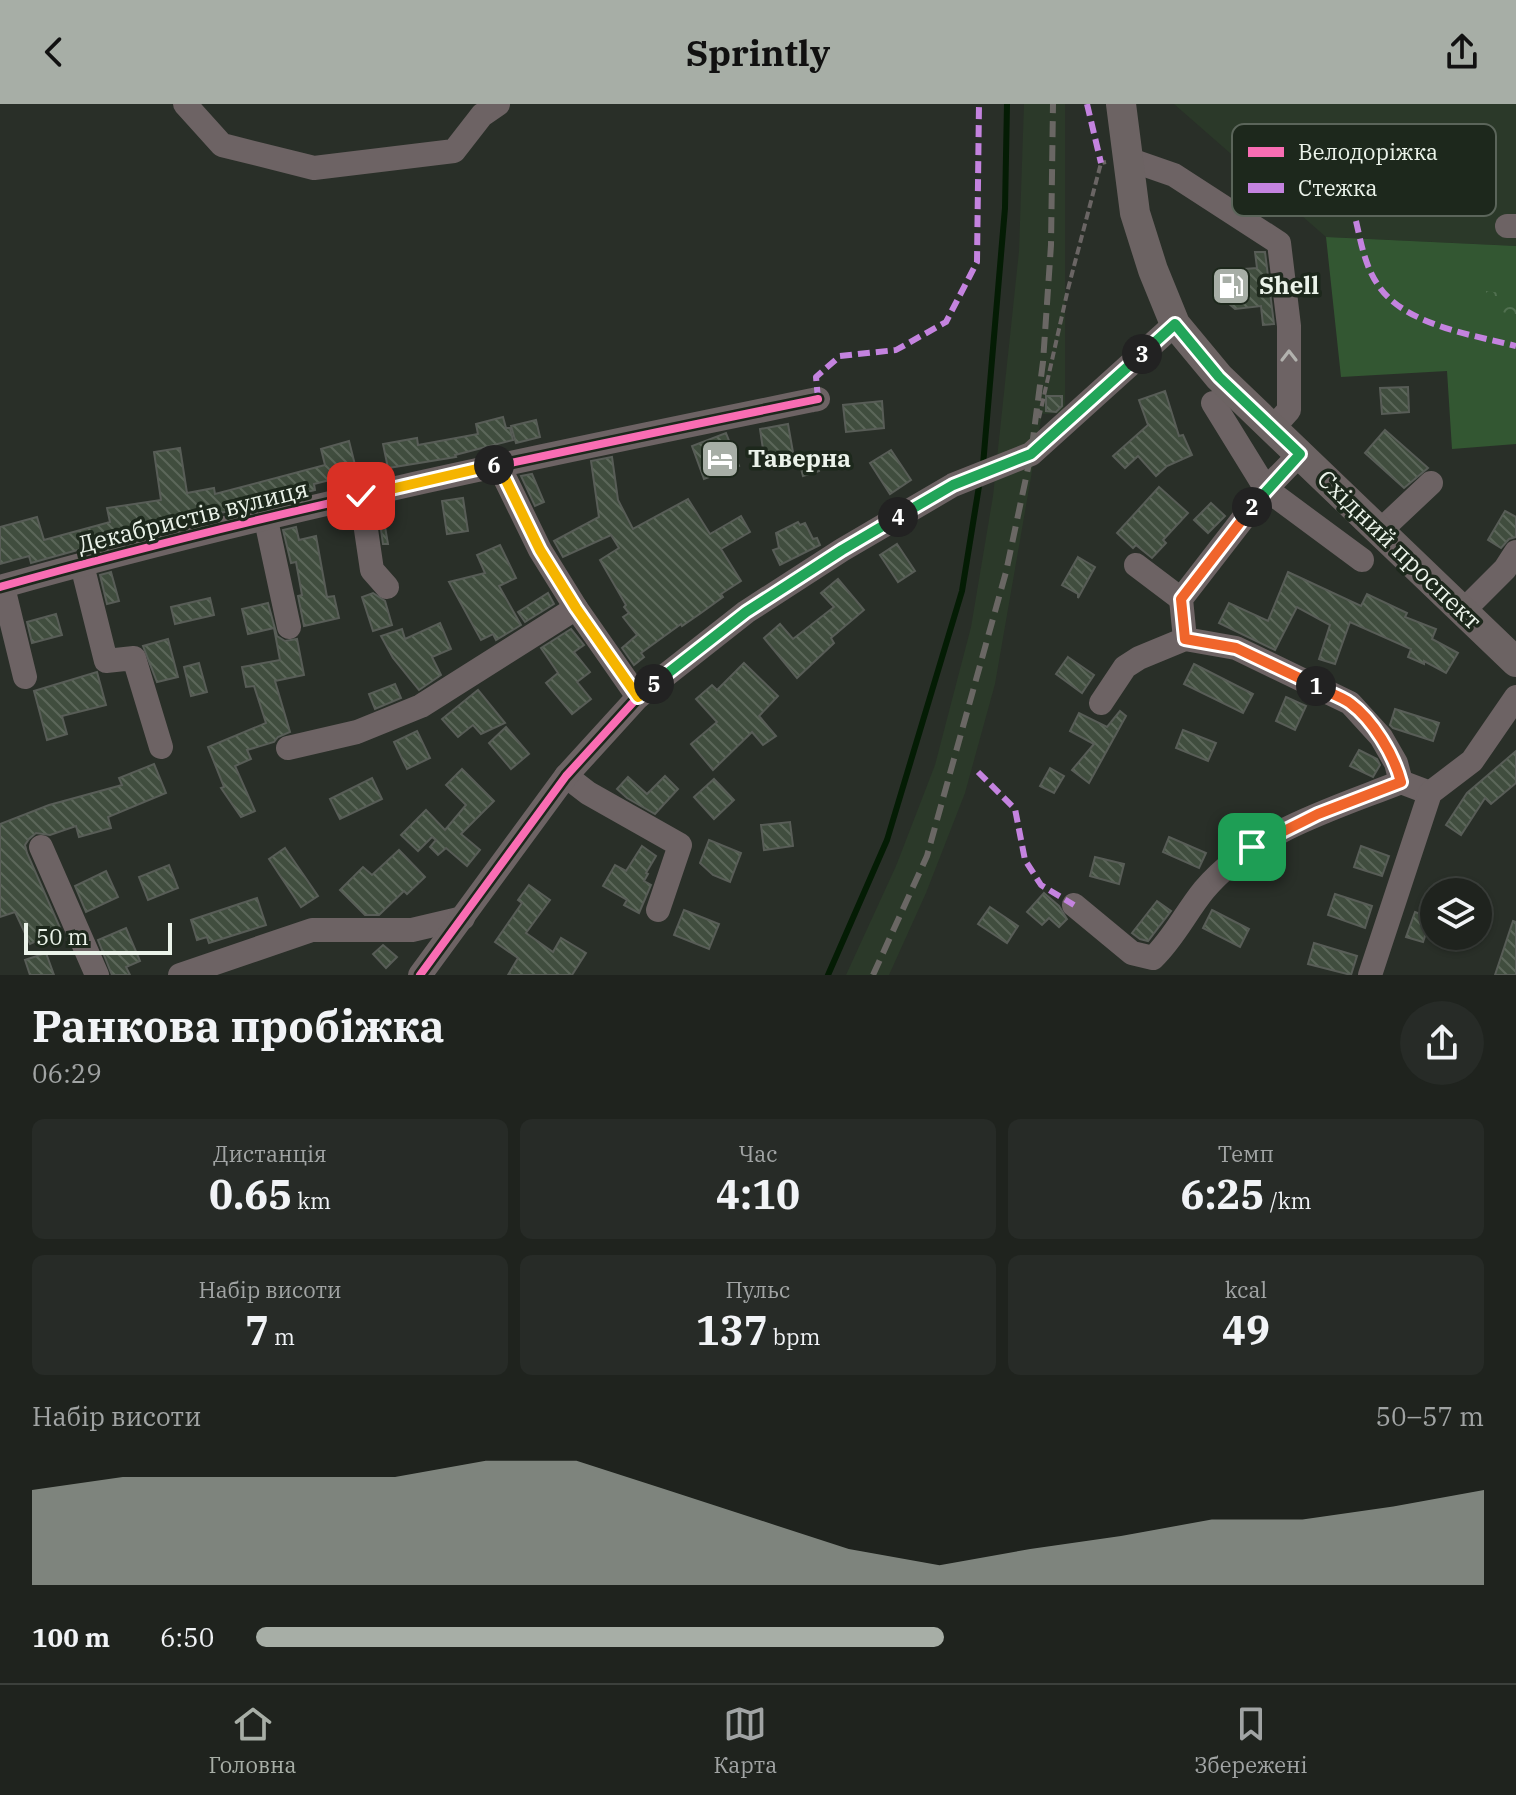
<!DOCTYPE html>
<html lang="uk">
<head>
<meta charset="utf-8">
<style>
	:root { --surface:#1f231e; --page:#272b27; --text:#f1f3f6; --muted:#a1a4a4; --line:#3c403c; --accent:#a7aea6 }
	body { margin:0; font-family:"IBM Plex Serif",serif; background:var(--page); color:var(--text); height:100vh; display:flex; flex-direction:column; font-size:30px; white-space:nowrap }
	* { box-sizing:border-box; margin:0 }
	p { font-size:26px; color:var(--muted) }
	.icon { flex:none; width:44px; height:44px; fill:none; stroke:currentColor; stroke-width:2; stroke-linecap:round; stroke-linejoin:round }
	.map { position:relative; height:871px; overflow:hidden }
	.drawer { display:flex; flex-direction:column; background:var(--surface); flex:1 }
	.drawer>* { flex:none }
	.buttons { position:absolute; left:1420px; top:774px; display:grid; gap:16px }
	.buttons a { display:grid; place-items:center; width:72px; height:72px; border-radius:50%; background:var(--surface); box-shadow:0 2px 6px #0004,0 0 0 2px var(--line); font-size:40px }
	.scale { position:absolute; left:24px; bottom:20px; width:148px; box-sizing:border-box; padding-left:8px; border:4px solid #ebf3ea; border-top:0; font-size:22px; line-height:28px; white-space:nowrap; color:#ebf3ea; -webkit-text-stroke:6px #1d281c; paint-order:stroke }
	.pin { position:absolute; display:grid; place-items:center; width:68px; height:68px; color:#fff; margin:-34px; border-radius:16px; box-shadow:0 4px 12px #0006 }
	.km { position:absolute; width:40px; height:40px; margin:-20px; border-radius:50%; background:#222; color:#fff; font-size:22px; line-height:40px; text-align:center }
	.round { display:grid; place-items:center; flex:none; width:84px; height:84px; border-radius:42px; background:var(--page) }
	.headline { display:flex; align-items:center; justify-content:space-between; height:136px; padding:0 32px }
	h1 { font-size:44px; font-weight:700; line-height:60px }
	.figures { display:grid; grid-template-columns:repeat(3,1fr); gap:12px; height:136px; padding:8px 32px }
	.figures div { display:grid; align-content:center; border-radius:12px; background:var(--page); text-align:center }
	.figures b { font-size:40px; font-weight:700 }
	.figures small { font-size:22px; font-weight:400 }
	.figures p { font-size:22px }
	.chart { height:224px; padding:16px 32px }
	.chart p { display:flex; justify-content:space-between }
	.chart svg { width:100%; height:144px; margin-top:8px; fill:var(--accent); opacity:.7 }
	ul { padding:0 32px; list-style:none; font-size:26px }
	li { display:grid; grid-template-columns:128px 96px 1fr; align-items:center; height:60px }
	li i { height:20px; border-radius:10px; background:var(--accent) }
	header { display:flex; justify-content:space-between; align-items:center; height:104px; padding:0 32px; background:var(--accent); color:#111; font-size:36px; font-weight:700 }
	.tab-bar { display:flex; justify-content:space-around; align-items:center; height:112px; border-top:2px solid var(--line); background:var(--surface); font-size:22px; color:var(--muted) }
	.tab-bar a { display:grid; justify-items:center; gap:4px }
	.tab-bar .active { color:var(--accent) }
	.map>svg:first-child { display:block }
	.built { fill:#2b3929 }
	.green { fill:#335732 }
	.forest { fill:url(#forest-crowns) }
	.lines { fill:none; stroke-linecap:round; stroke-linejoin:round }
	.stream { stroke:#041c04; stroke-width:6 }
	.building { fill:url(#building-back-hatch); stroke:#585d57; stroke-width:2 }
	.path { stroke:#6a6564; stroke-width:4; stroke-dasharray:8 4; stroke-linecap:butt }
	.minor { stroke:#6d6364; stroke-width:24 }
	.major { stroke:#6c6363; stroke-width:30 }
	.rail { stroke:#6a6764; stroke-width:6; stroke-dasharray:16 8; stroke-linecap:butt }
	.quiet { stroke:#c483df; stroke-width:6; stroke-dasharray:12 6; stroke-linecap:butt }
	.cycleway-casing { stroke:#1d281c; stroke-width:13 }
	.cycleway { stroke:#f96db3; stroke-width:8 }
	.oneway { stroke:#b2b2ae }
	.split-1-casing { stroke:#fff; stroke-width:16 }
	.split-2-casing { stroke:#fff; stroke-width:16 }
	.split-3-casing { stroke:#fff; stroke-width:16 }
	.split-4-casing { stroke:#fff; stroke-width:16 }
	.split-5-casing { stroke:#fff; stroke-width:16 }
	.split-6-casing { stroke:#fff; stroke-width:16 }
	.split-7-casing { stroke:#fff; stroke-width:16 }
	.split-1 { stroke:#f0652b; stroke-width:10 }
	.split-2 { stroke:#f0652b; stroke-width:10 }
	.split-3 { stroke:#22a559; stroke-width:10 }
	.split-4 { stroke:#22a559; stroke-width:10 }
	.split-5 { stroke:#22a559; stroke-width:10 }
	.split-6 { stroke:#f5b400; stroke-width:10 }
	.split-7 { stroke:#f5b400; stroke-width:10 }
	.labels { text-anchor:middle; stroke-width:7; stroke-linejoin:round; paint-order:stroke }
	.poi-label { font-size:24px; font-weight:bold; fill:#ebf3ea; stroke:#1d281c; text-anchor:start }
	.street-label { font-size:24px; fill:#ebf3ea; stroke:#1d281c }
	.key { fill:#1d281c; stroke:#5b655a; stroke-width:2 }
	.key-label { font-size:22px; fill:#ebf3ea }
</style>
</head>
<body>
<header><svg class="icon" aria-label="back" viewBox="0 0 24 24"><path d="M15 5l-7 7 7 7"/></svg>Sprintly<svg class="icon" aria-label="share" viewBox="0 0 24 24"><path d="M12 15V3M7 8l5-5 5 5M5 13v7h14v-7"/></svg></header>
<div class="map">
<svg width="1516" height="871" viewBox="0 0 1516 871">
	<defs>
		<pattern id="forest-crowns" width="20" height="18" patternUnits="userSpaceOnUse" patternTransform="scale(2)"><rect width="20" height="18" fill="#335732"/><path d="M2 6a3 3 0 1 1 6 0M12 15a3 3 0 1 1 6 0" fill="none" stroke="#517050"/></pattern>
		<pattern id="building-back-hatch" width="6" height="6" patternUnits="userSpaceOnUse" patternTransform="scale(2)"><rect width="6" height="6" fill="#404d3e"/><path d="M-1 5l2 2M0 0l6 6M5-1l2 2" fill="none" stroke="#5c675a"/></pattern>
	</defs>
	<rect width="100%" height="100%" fill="#292f28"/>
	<!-- built -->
	<g class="built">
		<path d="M1024 0H1065V300L1062 309 1042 310 995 580 965 689 926 789 889 871H846L896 762 935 661 971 523 993 392 1019 147Z"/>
		<path d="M1174 0H1516V142L1326 133Z"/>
	</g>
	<!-- green -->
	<path class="green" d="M1326 133 1516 142V340L1452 345 1447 267 1341 273Z"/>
	<!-- forest -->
	<path class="forest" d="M1486 187 1516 191V212L1486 203Z"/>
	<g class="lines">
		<!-- stream -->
		<g class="stream">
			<path d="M983 361 1005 104 1007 0"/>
			<path d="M828 871 887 736 962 487 980 376"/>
		</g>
	</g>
	<!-- building -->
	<g class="building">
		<path d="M1255 148H1265L1274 220 1263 221 1261 202 1235 205 1214 187 1231 166 1257 164Z"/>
		<path d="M1408 283 1409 308 1382 310 1380 284Z"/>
		<path d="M1165 287 1179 332 1183 331 1192 351 1167 362 1156 372 1138 352 1125 364 1113 352 1148 321 1139 296Z"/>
		<path d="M1046 292H1062V302L1056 308 1046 307Z"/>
		<path d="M882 297 884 324 846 328 843 301Z"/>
		<path d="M503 313 506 324H510L513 336 455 351 456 353 388 364 383 340 417 334 418 341 478 330 476 320Z"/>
		<path d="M536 316 540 333 516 339 511 322Z"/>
		<path d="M788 320 794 354 765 359 760 325Z"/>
		<path d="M1385 326 1428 364 1404 384 1365 349Z"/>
		<path d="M726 329 739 362 704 375 692 342Z"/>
		<path d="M349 337 357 369 314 380 315 386 236 406 133 424 135 430 31 459 29 452 0 460V423L37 413 44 436 110 418 107 404 161 396 154 348 180 344 187 389 214 384 215 390 325 361 321 345Z"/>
		<path d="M891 346 911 376 890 390 870 359Z"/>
		<path d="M814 350 819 367 803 372 798 354Z"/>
		<path d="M612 353 618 396 633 425 688 395 710 430 741 412 750 428 721 445 741 477 721 490 723 493 701 509 682 522 681 520 641 549 644 553 634 561 622 544 637 531 623 513 629 509 624 503 626 501 600 456 619 444 611 431 563 453 554 437 599 413 591 357Z"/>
		<path d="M532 370 544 398 535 402 521 372Z"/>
		<path d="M1159 383 1188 409 1163 436 1166 439 1152 454 1136 441 1133 444 1117 429Z"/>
		<path d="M463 394 468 427 447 430 442 397Z"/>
		<path d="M1211 399 1225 412 1208 429 1194 416Z"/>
		<path d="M378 405H382L388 440H383Z"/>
		<path d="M1505 407 1516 413V433L1509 435 1501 444 1488 436Z"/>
		<path d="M798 418 800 421 805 419 813 435 817 434 820 441 780 461 773 446 779 444 776 429Z"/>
		<path d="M296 423 299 436 316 432 327 493 334 492 339 514 304 522 298 492 302 491 296 458 291 459 283 426Z"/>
		<path d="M897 440 915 467 898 478 880 451Z"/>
		<path d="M500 441 516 474 499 482 521 521 496 536 493 530 481 536 449 478 485 469 477 451Z"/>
		<path d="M1078 453 1095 463 1078 494V490L1062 481Z"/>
		<path d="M111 468 119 497 107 500 100 471Z"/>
		<path d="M1288 468 1361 502 1367 490 1407 509 1405 513 1436 525 1432 535 1458 549 1446 569 1424 557V560L1408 553 1411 545 1350 518 1335 560 1319 555 1330 521 1297 503 1275 546 1219 519 1229 499 1268 517Z"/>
		<path d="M838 475 864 506 831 534 834 539 797 574 764 534 780 520 793 535 834 503 821 489Z"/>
		<path d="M373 489 385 497 392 521 373 527 362 493Z"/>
		<path d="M548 489 554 500 525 518 518 508Z"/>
		<path d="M210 494 214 511 175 520 171 503Z"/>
		<path d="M268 499 277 532 285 537 297 535 304 571 275 577 290 628 278 633 274 638 247 646 251 655 235 662 255 707 241 713 221 684 224 683 208 643 266 619 254 582 246 583 242 563 280 556 274 524 248 530 242 505Z"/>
		<path d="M56 510 62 531 32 539 27 518Z"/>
		<path d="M440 519 451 545 432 553 441 571 419 586 393 554 381 532 402 525 405 535Z"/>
		<path d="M571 525 584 541 574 548 590 568 577 578 591 595 572 610 546 579 558 569 541 544Z"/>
		<path d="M168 535 178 573 157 578 143 542Z"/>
		<path d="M1068 553 1094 571 1082 589 1056 570Z"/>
		<path d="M199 559 207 588 191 592 184 563Z"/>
		<path d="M744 559 778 592 759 612 776 632 763 641 752 628 713 666 691 640 717 618 696 595 712 581 717 586Z"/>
		<path d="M1194 560 1253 590 1243 609 1184 580Z"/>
		<path d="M97 568 106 601 62 612 67 630 47 636 34 587Z"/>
		<path d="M395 580 401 594 375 605 369 590Z"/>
		<path d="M478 586 505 619 481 630 473 621 458 633 442 615Z"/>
		<path d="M1286 593 1306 602 1295 626 1276 617Z"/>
		<path d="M1395 605 1439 619 1433 637 1393 624 1390 621Z"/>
		<path d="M1120 607 1126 612 1089 679 1072 666 1094 640 1070 627 1079 609 1107 623Z"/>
		<path d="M506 623 529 650 511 665 489 639Z"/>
		<path d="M1183 626 1216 639 1208 657 1176 644Z"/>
		<path d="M417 627 430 654 407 665 394 638Z"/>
		<path d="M1359 646 1377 655 1380 661 1373 673 1350 662Z"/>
		<path d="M1516 647V679L1491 700 1485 694 1461 731 1446 721 1467 689Z"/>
		<path d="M154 660 166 689 108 713 111 724 79 733 76 722 50 731 36 729 29 735 25 741 27 749 61 826 30 840 15 808 0 813V720L49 701 122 681 119 674Z"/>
		<path d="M1050 664 1064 672 1054 689 1040 682Z"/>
		<path d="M462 665 494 697 461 730 480 746 467 762 446 744 438 751 430 743 436 736 432 733 418 747 401 731 426 706 445 726 466 701 446 681Z"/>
		<path d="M665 672 678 685 655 710 627 694 617 685 628 673 647 690Z"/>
		<path d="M372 674 382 695 340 715 330 695Z"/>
		<path d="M714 675 734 696 714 715 694 693Z"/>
		<path d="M790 718 793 742 764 746 761 721Z"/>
		<path d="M1169 733 1206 749 1199 764 1163 748Z"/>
		<path d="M709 736 741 749 730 778 713 771 700 759Z"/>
		<path d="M642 742 656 752 646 769 648 770 644 777 651 781 639 809 624 801 627 796 603 782 615 761 626 767Z"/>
		<path d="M1361 742 1389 752 1382 772 1354 763Z"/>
		<path d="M285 744 318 792 301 803 269 755Z"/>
		<path d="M399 746 425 773 407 790 404 787 379 811H365L340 786 363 763 372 771Z"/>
		<path d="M1095 753 1124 760 1119 780 1090 772Z"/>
		<path d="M169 761 178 784 148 796 139 773Z"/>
		<path d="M106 767 118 793 86 808 75 782Z"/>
		<path d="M529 781 550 796 526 829 553 848 561 834 586 849 572 871H508L518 854 495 838 522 799 518 796Z"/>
		<path d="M1044 789 1059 802 1067 815 1059 823 1049 814 1042 821 1027 808Z"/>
		<path d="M1335 790 1372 802 1365 824 1328 811Z"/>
		<path d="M257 794 266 821 209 839 207 833 197 836 191 816Z"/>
		<path d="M1157 797 1171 807 1148 837 1140 835 1132 829Z"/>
		<path d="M990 803 1018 822 1007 839 978 820Z"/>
		<path d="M684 806 719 820 709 845 674 831Z"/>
		<path d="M1212 806 1249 825 1240 843 1203 824Z"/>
		<path d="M1415 808 1431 814 1423 838 1406 833Z"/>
		<path d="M1513 817 1516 818V871H1495Z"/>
		<path d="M126 824 140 857 126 863 130 871H112L98 836Z"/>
		<path d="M1314 839 1357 852 1351 871 1308 860Z"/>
		<path d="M383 841 397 853 386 864 373 850Z"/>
		<path d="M46 849 54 871H30L25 856Z"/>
	</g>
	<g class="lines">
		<!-- path -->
		<path class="path" d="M1039 314 1068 185 1101 59 1106 58"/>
		<!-- minor -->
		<g class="minor">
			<path d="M185 0 222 41 314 64 454 47 482 11 498 0"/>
			<path d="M1128 55 1174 71 1279 139 1289 222V306L1273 324"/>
			<path d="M1507 122H1516"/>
			<path d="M1213 299 1266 385 1362 456"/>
			<path d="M498 360 540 446 576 504 638 593"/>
			<path d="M361 392 372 466 387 483"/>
			<path d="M266 416 289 523"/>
			<path d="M1380 427 1431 379"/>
			<path d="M82 461 106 557 134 554 161 643"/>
			<path d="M1136 461 1181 495"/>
			<path d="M0 483C269 407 544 351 818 295"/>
			<path d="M3 483 25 573"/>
			<path d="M1463 507 1505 465 1516 448"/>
			<path d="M1185 535 1181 495 1266 385 1300 350"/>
			<path d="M1101 599 1125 563 1139 554 1185 535 1236 544 1350 599 1381 633 1396 659 1401 678"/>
			<path d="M288 644 357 628 421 602 576 504"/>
			<path d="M566 672 588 689 680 741 658 806"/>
			<path d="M41 743 97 871"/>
			<path d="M1074 801 1132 849 1153 854C1174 834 1186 808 1204 786 1253 728 1333 705 1401 678L1430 689"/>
			<path d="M180 871 312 826H412L463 814"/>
			<path d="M420 871 566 672 638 593 746 508 842 446 953 381 1031 350 1175 220"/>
			<path d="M1370 871 1430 689 1472 657 1516 593"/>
		</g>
		<!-- major -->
		<path class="major" d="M1121 0 1135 109 1153 166 1175 220 1219 273 1516 558"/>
		<!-- rail -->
		<path class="rail" d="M873 871 927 752 1006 468 1031 350 1043 258 1051 141 1053 0"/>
		<!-- quiet -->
		<g class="quiet">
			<path d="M1087 0 1101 59"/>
			<path d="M1356 117C1361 139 1365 162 1378 181 1404 221 1473 231 1516 242"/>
			<path d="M818 295 816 273 840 252 896 246 946 218 977 158 979 0"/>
			<path d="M978 668 1015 705 1025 756 1041 781 1074 801"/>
		</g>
		<!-- cycleway casing -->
		<g class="cycleway-casing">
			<g id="cycleway">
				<path d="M0 483C269 407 544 351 818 295"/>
				<path d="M420 871 566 672 638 593 746 508 842 446 953 381 1031 350 1175 220"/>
			</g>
		</g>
		<!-- cycleway -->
		<use href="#cycleway" class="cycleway"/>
	</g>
	<!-- one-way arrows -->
	<defs><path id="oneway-chevron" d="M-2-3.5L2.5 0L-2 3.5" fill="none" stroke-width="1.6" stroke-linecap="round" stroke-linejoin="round" transform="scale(2)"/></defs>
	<use class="oneway" href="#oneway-chevron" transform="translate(1289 252) rotate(-90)"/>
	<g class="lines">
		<!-- split-1 casing -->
		<g class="split-1-casing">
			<path id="split-1" d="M1252 743 1318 710 1401 678C1394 651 1373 616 1350 599 1340 592 1326 588 1316 582"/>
		</g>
		<!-- split-2 casing -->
		<g class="split-2-casing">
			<path id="split-2" d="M1252 403 1181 495 1185 535 1236 544 1316 582"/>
		</g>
		<!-- split-3 casing -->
		<g class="split-3-casing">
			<path id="split-3" d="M1142 250 1175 220 1219 273 1300 350 1252 403"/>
		</g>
		<!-- split-4 casing -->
		<g class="split-4-casing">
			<path id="split-4" d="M898 413 953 381 1031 350 1142 250"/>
		</g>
		<!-- split-5 casing -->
		<g class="split-5-casing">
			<path id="split-5" d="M654 580 746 508 842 446 898 413"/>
		</g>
		<!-- split-6 casing -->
		<g class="split-6-casing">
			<path id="split-6" d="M494 361 498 360 540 446 576 504 638 593 654 580"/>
		</g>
		<!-- split-7 casing -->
		<g class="split-7-casing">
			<path id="split-7" d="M361 392 494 361"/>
		</g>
		<!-- split-1 -->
		<use href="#split-1" class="split-1"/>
		<!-- split-2 -->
		<use href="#split-2" class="split-2"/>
		<!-- split-3 -->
		<use href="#split-3" class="split-3"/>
		<!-- split-4 -->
		<use href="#split-4" class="split-4"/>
		<!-- split-5 -->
		<use href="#split-5" class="split-5"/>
		<!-- split-6 -->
		<use href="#split-6" class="split-6"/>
		<!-- split-7 -->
		<use href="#split-7" class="split-7"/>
	</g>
	<!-- icons -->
	<defs>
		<g id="fuel-square" transform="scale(2)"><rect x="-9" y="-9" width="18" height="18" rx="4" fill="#a7aea6" stroke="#1d281c"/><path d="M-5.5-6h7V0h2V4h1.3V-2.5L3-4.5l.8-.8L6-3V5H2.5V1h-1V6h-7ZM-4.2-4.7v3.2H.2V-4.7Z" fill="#fff"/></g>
		<g id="hotel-square" transform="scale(2)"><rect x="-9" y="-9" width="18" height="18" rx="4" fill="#a7aea6" stroke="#1d281c"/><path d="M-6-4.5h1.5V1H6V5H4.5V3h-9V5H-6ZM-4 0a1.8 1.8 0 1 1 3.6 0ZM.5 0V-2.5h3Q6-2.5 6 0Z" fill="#fff"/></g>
	</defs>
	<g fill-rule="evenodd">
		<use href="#fuel-square" x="1231" y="182"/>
		<use href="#hotel-square" x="720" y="355"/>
	</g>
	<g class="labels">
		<!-- poi labels -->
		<g class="poi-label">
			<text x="1259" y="190">Shell</text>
			<text x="748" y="363">Таверна</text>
		</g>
		<!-- street labels -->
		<g class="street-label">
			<text transform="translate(193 413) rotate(-14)" y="8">Декабристів вулиця</text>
			<text transform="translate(1399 446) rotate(44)" y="8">Східний проспект</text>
		</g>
	</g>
	<!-- legend -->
	<rect x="1232" y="20" width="264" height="92" rx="12" class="key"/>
	<rect x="1248" y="43" width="36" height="10" fill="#f96db3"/>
	<rect x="1248" y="79" width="36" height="10" fill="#c483df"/>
	<g class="key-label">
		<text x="1298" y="56">Велодоріжка</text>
		<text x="1298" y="92">Стежка</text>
	</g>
</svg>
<div class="buttons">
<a><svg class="icon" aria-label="layers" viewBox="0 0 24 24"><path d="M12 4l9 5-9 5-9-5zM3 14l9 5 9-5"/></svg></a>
</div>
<div class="scale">50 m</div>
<div class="pin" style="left:1252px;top:743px;background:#1e9e55"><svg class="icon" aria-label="arrive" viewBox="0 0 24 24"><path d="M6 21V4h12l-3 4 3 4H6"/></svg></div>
<div class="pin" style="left:361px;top:392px;background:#d93025"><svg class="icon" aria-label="check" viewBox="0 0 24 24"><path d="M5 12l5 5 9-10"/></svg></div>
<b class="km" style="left:1316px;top:582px">1</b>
<b class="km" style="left:1252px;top:403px">2</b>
<b class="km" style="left:1142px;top:250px">3</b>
<b class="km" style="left:898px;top:413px">4</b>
<b class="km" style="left:654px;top:580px">5</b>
<b class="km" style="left:494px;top:361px">6</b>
</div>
<section class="drawer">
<div class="headline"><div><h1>Ранкова пробіжка</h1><p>06:29</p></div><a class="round"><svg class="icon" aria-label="share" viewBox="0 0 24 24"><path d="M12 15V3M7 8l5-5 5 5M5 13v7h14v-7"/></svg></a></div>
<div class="figures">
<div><p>Дистанція</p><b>0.65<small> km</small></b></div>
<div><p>Час</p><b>4:10</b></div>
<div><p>Темп</p><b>6:25<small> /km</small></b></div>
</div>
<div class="figures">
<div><p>Набір висоти</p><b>7<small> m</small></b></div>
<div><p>Пульс</p><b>137<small> bpm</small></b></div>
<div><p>kcal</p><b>49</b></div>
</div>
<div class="chart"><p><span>Набір висоти</span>50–57 m</p>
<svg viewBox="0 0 160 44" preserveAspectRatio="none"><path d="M0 44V15L10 11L20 11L30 11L40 11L50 6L60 6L70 15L80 24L90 33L100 38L110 33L120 29L130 24L140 24L150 20L160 15V44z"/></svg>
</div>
<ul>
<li><b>100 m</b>6:50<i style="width:56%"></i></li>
</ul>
</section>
<nav class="tab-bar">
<a class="active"><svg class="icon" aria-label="home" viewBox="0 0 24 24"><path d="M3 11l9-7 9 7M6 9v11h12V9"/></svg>Головна</a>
<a><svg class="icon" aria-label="map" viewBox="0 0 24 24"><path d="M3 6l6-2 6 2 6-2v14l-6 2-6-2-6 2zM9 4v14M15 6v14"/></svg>Карта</a>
<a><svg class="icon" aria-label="saved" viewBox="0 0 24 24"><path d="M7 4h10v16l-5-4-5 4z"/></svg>Збережені</a>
</nav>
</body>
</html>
